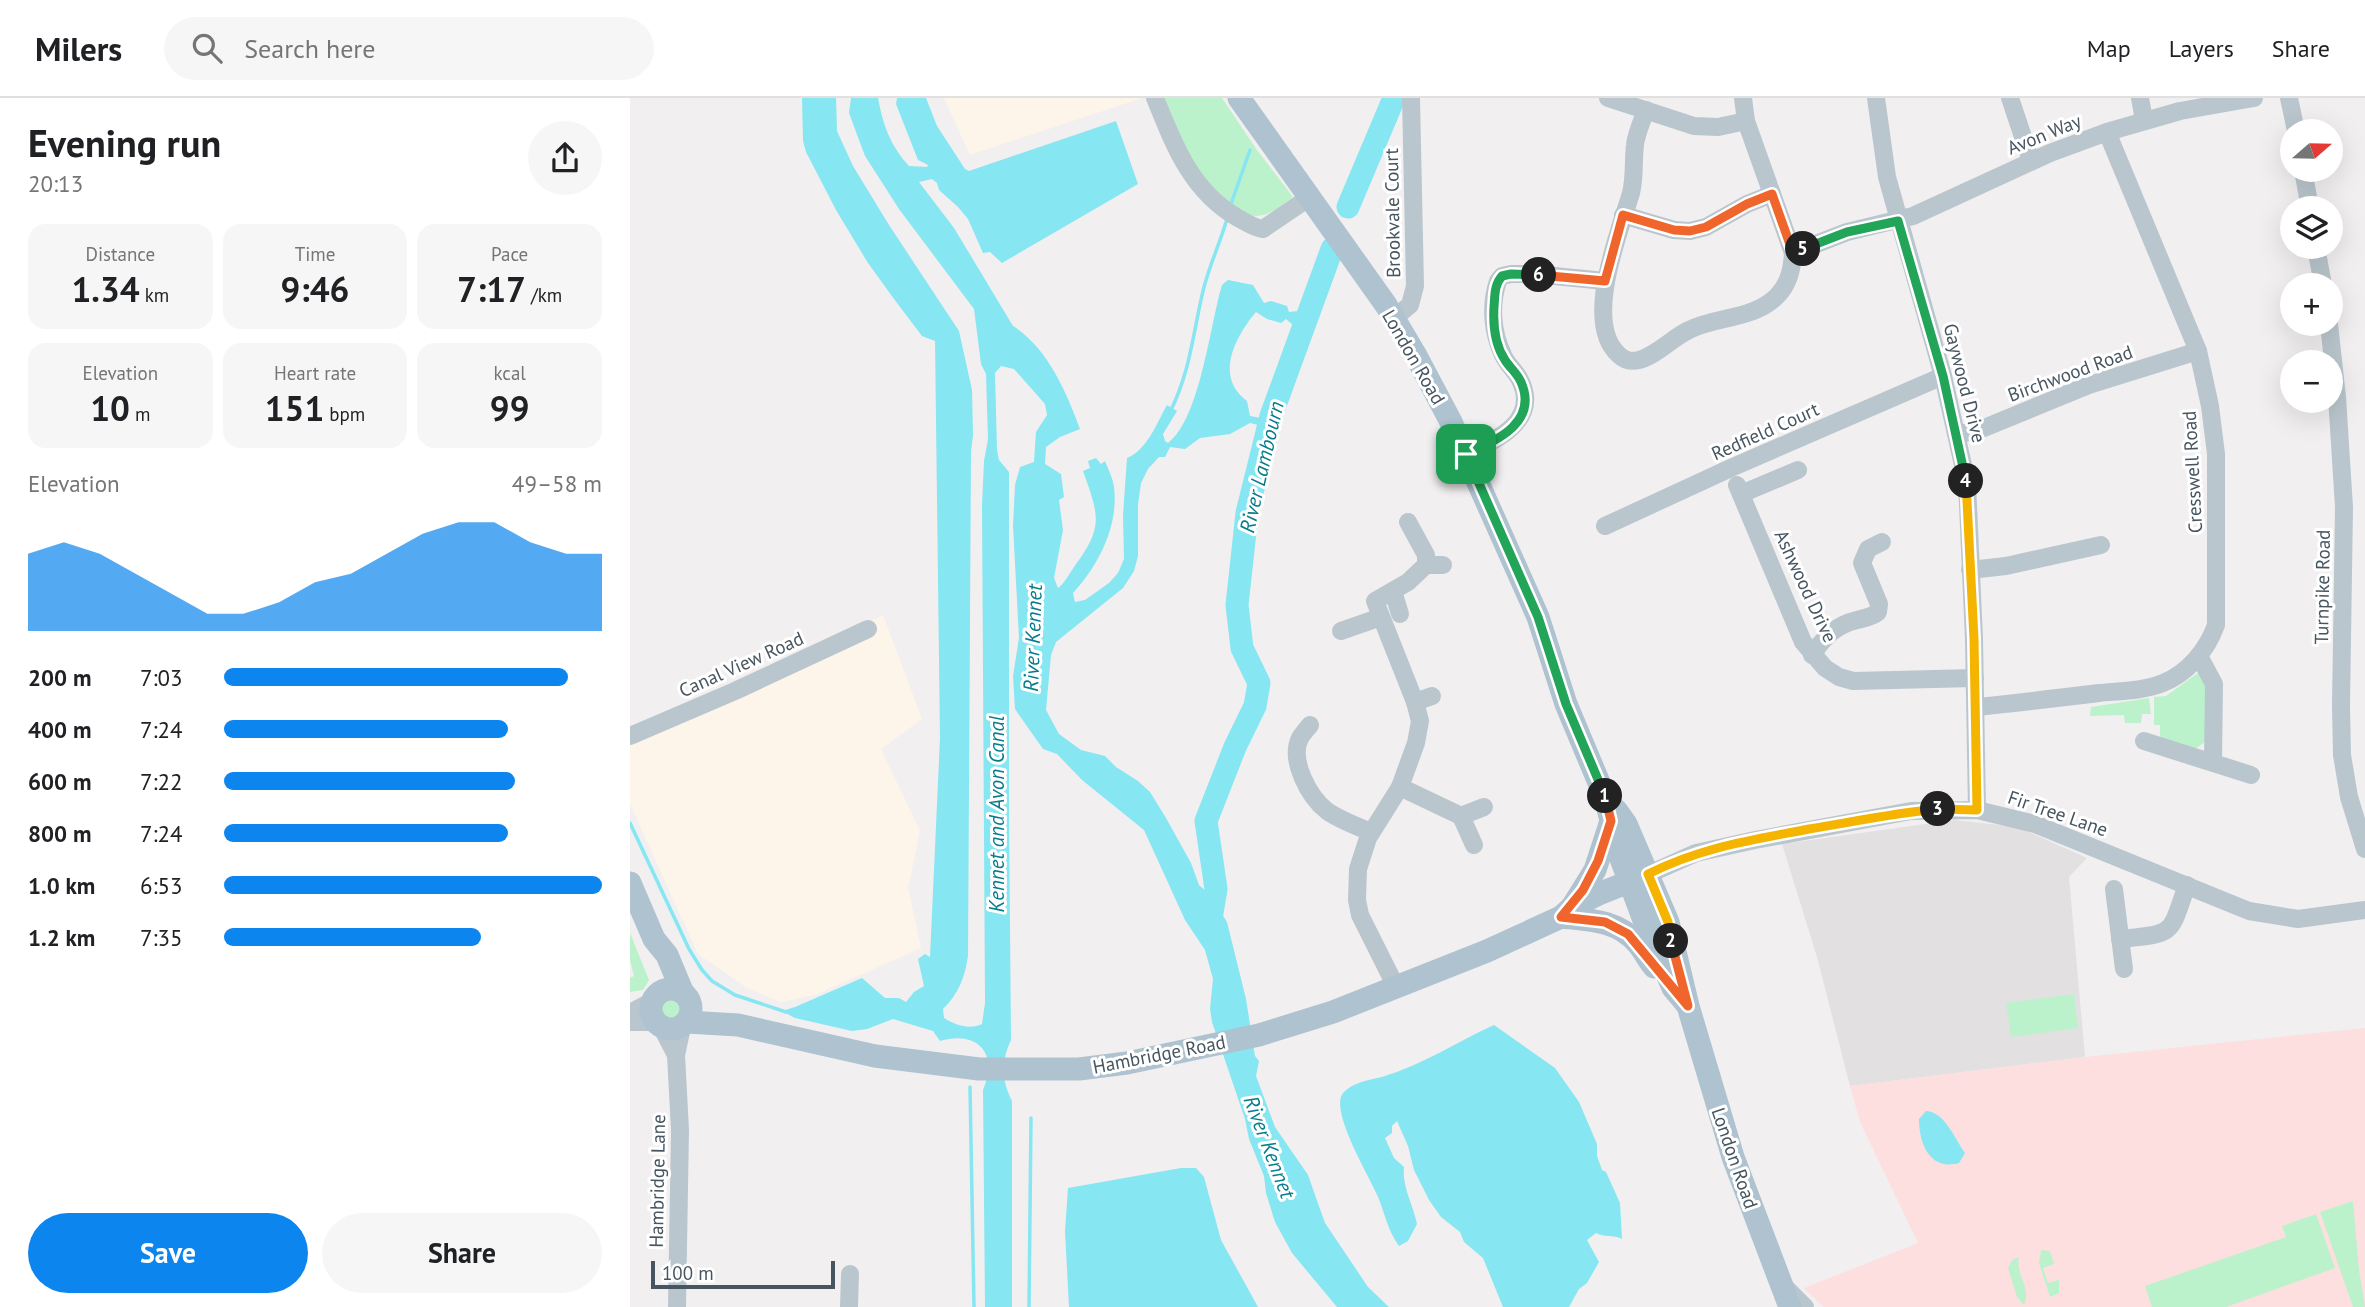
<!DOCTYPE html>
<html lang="en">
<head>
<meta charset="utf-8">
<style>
	:root { --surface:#fff; --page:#f6f6f6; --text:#202124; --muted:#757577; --line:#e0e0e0; --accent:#0d85ef }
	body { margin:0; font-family:"PT Sans",sans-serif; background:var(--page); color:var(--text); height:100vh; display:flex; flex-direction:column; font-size:26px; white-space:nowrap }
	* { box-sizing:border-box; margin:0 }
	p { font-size:23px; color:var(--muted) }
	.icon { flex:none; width:38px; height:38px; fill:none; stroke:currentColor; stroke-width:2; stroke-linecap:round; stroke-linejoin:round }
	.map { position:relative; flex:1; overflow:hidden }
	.side { display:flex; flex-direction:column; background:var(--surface); width:630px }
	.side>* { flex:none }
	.needle { width:46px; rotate:70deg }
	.controls { position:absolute; left:1650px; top:21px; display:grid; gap:14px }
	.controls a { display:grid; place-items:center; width:63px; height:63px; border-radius:50%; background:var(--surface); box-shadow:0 7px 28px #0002; font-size:35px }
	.scale { position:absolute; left:21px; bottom:18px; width:184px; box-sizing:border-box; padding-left:7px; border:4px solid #46555f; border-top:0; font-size:19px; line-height:24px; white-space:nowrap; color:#46555f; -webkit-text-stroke:5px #fff; paint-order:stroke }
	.pin { position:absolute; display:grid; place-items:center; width:60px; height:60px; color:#fff; margin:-30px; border-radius:14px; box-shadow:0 4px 10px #0006 }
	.km { position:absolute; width:35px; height:35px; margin:-18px; border-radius:50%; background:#222; color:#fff; font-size:19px; line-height:35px; text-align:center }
	.round { display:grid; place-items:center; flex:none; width:74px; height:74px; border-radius:37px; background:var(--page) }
	.summary { display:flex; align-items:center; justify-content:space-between; height:119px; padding:0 28px }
	h1 { font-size:38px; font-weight:800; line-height:52px }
	.figures { display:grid; grid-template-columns:repeat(3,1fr); gap:10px; height:119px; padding:7px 28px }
	.figures div { display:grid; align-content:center; border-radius:18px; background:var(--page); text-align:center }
	.figures b { font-size:35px; font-weight:800 }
	.figures small { font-size:19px; font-weight:400 }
	.figures p { font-size:19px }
	.chart { height:196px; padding:14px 28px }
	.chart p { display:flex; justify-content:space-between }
	.chart svg { width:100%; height:126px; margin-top:7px; fill:var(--accent); opacity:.7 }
	.action { display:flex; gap:14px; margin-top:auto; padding:14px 28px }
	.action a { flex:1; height:80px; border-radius:42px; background:var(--accent); color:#fff; font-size:28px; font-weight:800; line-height:80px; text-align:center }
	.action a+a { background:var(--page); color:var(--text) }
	ul { padding:0 28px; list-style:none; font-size:23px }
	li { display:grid; grid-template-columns:112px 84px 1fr; align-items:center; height:52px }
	li i { height:18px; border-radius:9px; background:var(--accent) }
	header { display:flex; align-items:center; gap:42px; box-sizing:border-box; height:98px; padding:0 35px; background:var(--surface); border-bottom:2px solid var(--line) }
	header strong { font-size:33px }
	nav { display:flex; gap:38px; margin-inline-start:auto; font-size:24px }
	.search { width:490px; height:63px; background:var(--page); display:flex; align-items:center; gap:18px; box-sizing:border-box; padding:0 24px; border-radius:38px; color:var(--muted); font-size:26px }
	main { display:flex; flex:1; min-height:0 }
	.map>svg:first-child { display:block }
	.commercial { fill:#fdf5e9 }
	.education { fill:#e3e0e2 }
	.medical { fill:#fddfdf }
	.green { fill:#bbf2cb }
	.water { fill:#86e6f2 }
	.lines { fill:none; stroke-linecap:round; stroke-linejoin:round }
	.stream { stroke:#86e6f2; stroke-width:3.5 }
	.river { stroke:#86e6f2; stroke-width:23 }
	.minor { stroke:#bac6cd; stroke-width:18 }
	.major { stroke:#aec2d0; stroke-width:23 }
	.split-1-casing { stroke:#fff; stroke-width:14 }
	.split-2-casing { stroke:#fff; stroke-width:14 }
	.split-3-casing { stroke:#fff; stroke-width:14 }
	.split-4-casing { stroke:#fff; stroke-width:14 }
	.split-5-casing { stroke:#fff; stroke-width:14 }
	.split-6-casing { stroke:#fff; stroke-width:14 }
	.split-7-casing { stroke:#fff; stroke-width:14 }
	.split-1 { stroke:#22a559; stroke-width:9 }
	.split-2 { stroke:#f0652b; stroke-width:9 }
	.split-3 { stroke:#f5b400; stroke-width:9 }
	.split-4 { stroke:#f5b400; stroke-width:9 }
	.split-5 { stroke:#22a559; stroke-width:9 }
	.split-6 { stroke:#f0652b; stroke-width:9 }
	.split-7 { stroke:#22a559; stroke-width:9 }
	.labels { text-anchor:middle; stroke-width:6; stroke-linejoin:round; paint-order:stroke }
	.street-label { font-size:19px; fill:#46555f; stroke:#fff }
	.water-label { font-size:21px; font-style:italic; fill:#067d8c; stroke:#fff }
</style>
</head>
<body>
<header>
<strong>Milers</strong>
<div class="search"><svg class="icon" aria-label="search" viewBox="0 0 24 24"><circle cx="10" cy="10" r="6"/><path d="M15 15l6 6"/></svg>Search here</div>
<nav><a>Map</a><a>Layers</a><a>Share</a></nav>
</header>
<main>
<section class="side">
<div class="summary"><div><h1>Evening run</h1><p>20:13</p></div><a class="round"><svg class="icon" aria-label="share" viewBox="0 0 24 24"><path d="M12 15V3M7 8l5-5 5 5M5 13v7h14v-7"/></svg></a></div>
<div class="figures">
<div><p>Distance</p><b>1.34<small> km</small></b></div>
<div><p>Time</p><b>9:46</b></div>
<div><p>Pace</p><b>7:17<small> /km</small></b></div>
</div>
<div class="figures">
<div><p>Elevation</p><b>10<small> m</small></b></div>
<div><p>Heart rate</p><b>151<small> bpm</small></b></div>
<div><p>kcal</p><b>99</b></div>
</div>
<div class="chart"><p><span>Elevation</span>49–58 m</p>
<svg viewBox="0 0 160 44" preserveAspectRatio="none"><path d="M0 44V17L10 13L20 17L30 24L40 31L50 38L60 38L70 34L80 27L90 24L100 17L110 10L120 6L130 6L140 13L150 17L160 17V44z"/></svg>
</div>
<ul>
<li><b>200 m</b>7:03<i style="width:91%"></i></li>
<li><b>400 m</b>7:24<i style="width:75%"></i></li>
<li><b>600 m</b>7:22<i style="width:77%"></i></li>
<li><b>800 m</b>7:24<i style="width:75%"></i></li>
<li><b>1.0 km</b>6:53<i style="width:100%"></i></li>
<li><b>1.2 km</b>7:35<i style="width:68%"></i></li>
</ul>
<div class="action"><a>Save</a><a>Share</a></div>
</section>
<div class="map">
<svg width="1735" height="1209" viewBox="0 0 1735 1209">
	<rect width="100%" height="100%" fill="#f2eff0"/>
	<!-- commercial -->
	<g class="commercial">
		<path d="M314 0H512L340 57Z"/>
		<path d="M253 517 292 621 251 651 290 733 278 790 291 850 185 897 151 904 117 890 68 856 0 706V645L176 553Z"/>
	</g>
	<!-- education -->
	<path class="education" d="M1324 722 1388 729 1457 760 1439 779 1455 959 1220 988 1187 859 1152 746Z"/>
	<!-- medical -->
	<path class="medical" d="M1735 930V1209H1194L1174 1190 1288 1145 1230 1024 1220 988 1455 959Z"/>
	<!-- green -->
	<g class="green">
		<path d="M532 0H592L627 52 663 99C652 107 640 118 625 118 617 118 609 111 602 106 562 74 551 46 532 0Z"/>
		<path d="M1568 575 1577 581 1576 643 1564 652 1534 644 1530 638V627H1524V599L1536 598Z"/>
		<path d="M1519 600 1521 616H1512L1511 625H1495L1494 617 1460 618 1461 609Z"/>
		<path d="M0 835 19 882 13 892 0 894V880L4 878 0 862Z"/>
		<path d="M1444 896 1448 930 1381 939 1376 905Z"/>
		<circle cx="40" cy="911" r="11"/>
		<path d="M1723 1103 1729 1172 1735 1209H1723L1690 1114Z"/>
		<path d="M1686 1116 1705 1170 1596 1209H1522L1515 1188 1656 1139 1652 1128Z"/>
		<path d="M1411 1152 1420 1153 1424 1166 1413 1170 1418 1185 1429 1182V1195L1420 1199 1409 1165Z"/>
		<path d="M1389 1159C1385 1176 1402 1190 1394 1207L1387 1199 1378 1170 1382 1162Z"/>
	</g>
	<!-- water -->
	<g class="water">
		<path d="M172 0H206L207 33 223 68 259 127 329 233 342 292 343 337 341 353 338 858C335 879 328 897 313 911L314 920C325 927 340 932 352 926L355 905 352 407 354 363 358 341 356 276 351 266 344 211 269 111 235 58 219 15 221 0H248C253 27 260 47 279 68L297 69 298 67 288 62 266 6 267 0H296L307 28 335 71 339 73 486 23 508 86 372 165 360 154 353 155 338 121 328 109 309 92 307 85 302 81 289 84 324 130 383 228C417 249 437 295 450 331L430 339 416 349 415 366 431 376 434 399 429 402 433 432 424 480 428 490C435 485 439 476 444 469 474 429 469 418 453 373L460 370 458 363 466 360 471 366 475 363C478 371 483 380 484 389 489 428 468 468 443 495L445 504 455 502 479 485 488 475 494 461 493 417 497 360C518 351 526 326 537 307L547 313 533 336 535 343 538 345C570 321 580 227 592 187L598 182 623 187 634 205 641 203 657 208 659 214 669 213 663 227 656 221 651 225 637 221 626 214C605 239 584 279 617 303L620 318 631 320 628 327 620 325 600 336 570 340 555 351 540 349 535 359H529L518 371 511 385 508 407V458L504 473 493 490 426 544 421 557 416 612 429 636 451 652 475 658 486 669 508 683 520 694 536 720 561 765 569 787 578 795 597 824 616 901 625 958 629 963 626 978 645 1029 678 1077 695 1125 738 1189 759 1209H707L662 1155 645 1124 636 1095 634 1078 619 1041 615 1021 582 924 580 911 583 881 575 852 555 822 514 732 452 682 427 656 413 651 385 611 383 578 389 540 383 428 385 387 390 369 404 364 406 334 417 317 415 306 384 271 371 268 365 275 367 352 369 362 379 374V711L381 942C371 964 371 981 382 1003V1209H355L353 992C369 956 348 932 310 943L303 933 263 921 237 931 222 933 165 920 152 913 165 909 232 880 255 900H269L276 904 284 894 294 888 288 861 295 856 300 859 310 640 305 243 292 238 264 201 238 165 206 112 176 54 173 43Z"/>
		<path d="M864 927 925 970 949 1004 967 1046V1058L972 1072 976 1074 990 1105 992 1141C983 1136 975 1140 966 1135L957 1142 969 1164 957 1185 949 1191 939 1209H873L853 1160 834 1144 830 1134 811 1119 799 1102 784 1072 778 1048 767 1023 762 1028V1035L755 1040 764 1060 774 1069C772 1090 783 1106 787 1126L778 1143 769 1148C758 1133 755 1116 748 1099 740 1079 699 1013 713 995 723 984 739 982 752 979 792 967 827 944 864 927Z"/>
		<path d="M1296 1013C1315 1014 1325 1041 1335 1055L1329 1065C1300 1073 1289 1046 1289 1021Z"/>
		<path d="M551 1070H566L574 1079 591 1142 628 1209H439L435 1133 438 1090Z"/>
	</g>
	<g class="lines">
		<!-- stream -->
		<g class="stream">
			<path d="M601 106 620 52"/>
			<path d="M540 314C560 275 563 235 573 193 579 168 590 145 597 121"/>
			<path d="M0 725 59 851 72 872 82 883 105 897 156 914"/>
			<path d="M340 989 344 1209"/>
			<path d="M399 1209 401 1020"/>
		</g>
		<!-- river -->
		<g class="river">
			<path d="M718 109 764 0"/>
			<path d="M579 833 586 791 576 723 605 649 625 608 629 585 612 550 607 507 617 415 641 318 702 151"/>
		</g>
		<!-- minor -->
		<g class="minor">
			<path d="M525 0C544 47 561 93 608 120 616 124 624 130 633 131L680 99"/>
			<path d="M978 0 1064 28 1088 29 1116 23"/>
			<path d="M1246 0 1257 79 1313 278 1337 385 1344 541 1347 712"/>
			<path d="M1380 0 1401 63"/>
			<path d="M1510 0 1514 22"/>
			<path d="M1659 0 1666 33"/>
			<path d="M1016 12C1012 23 1006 36 1005 47 1003 63 1005 79 1001 95 990 133 952 225 989 257 994 262 1001 264 1009 262 1027 257 1042 240 1059 232 1087 218 1123 222 1147 198 1159 186 1162 171 1163 155L1116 23 1113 0"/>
			<path d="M1673 72 1680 110"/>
			<path d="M993 117 1044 132 1060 133 1076 129 1117 106 1142 96"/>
			<path d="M1686 149 1693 187"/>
			<path d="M1163 155 1217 134 1283 118 1420 55 1477 34 1550 13 1624 0"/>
			<path d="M764 220 780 207 785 188 781 0"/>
			<path d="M1699 226 1707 299 1714 409 1711 608 1712 657 1719 699 1735 751"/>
			<path d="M1327 337 1354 330 1459 287 1568 253"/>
			<path d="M836 356C864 343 909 324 891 284 887 274 877 267 873 257 862 234 860 207 868 183L872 178 881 176H904L975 183"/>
			<path d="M1107 387 1173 544 1195 570 1209 579 1223 583 1345 580"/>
			<path d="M1111 396 1168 372"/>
			<path d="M975 428 1103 369 1313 278"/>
			<path d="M796 467H813"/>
			<path d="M1340 472 1376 468 1471 447"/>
			<path d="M763 493 770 516"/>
			<path d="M711 533 751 519"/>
			<path d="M1182 557C1194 539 1206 527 1227 522 1235 520 1242 519 1248 514L1249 506 1232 465 1238 451 1252 444"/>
			<path d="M1569 558 1584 586 1583 664"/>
			<path d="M785 604 802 598"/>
			<path d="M1346 609C1387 605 1428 600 1469 595 1489 593 1514 593 1533 585 1558 575 1577 552 1586 527V356L1580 308 1568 253 1477 34"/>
			<path d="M680 627C677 631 673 635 670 640 659 662 679 699 697 713 710 722 726 728 741 734"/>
			<path d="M0 638 105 593 238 531"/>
			<path d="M1514 643 1621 677"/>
			<path d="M770 689 831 718 854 709"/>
			<path d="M831 718 844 747"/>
			<path d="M1019 776 1066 755 1125 742 1281 713 1347 712 1405 726 1619 813 1668 821 1735 812"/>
			<path d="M1484 791 1494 871"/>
			<path d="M1490 841C1546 835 1539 838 1557 787"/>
			<path d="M766 889 730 817 727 802 728 771 738 740 770 689 786 645 790 623 785 604 745 503 778 484 796 467V457L778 424"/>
			<path d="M0 915 21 904"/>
			<path d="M0 924H24"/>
			<path d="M32 930 46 957"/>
			<path d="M1154 1188 1175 1209"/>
			<path d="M47 1209 50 1032 46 957 52 929"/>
			<path d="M219 1209 220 1176"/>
		</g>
		<!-- major -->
		<g class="major">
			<path d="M609 0 756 207 785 256 821 324 908 519 936 606 975 699 990 758 1015 825 1043 890 1058 908"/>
			<path d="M986 712 996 726 1038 824 1058 908 1103 1059 1160 1209"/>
			<path d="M0 785 24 841 37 857 52 893"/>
			<path d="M942 809 965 772 981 723"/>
			<path d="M931 819C960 822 988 822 1008 846 1014 853 1018 862 1024 869"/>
			<circle cx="41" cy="911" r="20"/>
			<path d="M57 924 108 927 245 958 349 971H449L497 965 629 937 703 914 857 853 931 819 942 809 971 795 1019 776"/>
		</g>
	</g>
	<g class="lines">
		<!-- split-1 casing -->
		<g class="split-1-casing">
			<path id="split-1" d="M836 356 908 519 936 606 975 698"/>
		</g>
		<!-- split-2 casing -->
		<g class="split-2-casing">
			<path id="split-2" d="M975 698 981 723 968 763 953 792 931 819 975 824 998 836 1058 908 1041 843"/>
		</g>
		<!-- split-3 casing -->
		<g class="split-3-casing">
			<path id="split-3" d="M1041 843 1038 824 1018 776C1072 749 1122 742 1179 731 1222 724 1264 715 1308 711"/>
		</g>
		<!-- split-4 casing -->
		<g class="split-4-casing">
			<path id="split-4" d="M1308 711 1347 712 1344 541 1336 383"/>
		</g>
		<!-- split-5 casing -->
		<g class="split-5-casing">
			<path id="split-5" d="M1173 151 1217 134 1268 123 1313 278 1336 383"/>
		</g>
		<!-- split-6 casing -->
		<g class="split-6-casing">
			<path id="split-6" d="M909 177 975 183 993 117 1044 132 1060 133 1076 129 1117 106 1142 96 1163 155 1173 151"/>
		</g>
		<!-- split-7 casing -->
		<g class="split-7-casing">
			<path id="split-7" d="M836 356C865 343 909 325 891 284 887 275 880 270 875 262 865 247 863 226 864 209 865 198 864 187 872 178L881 176 909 177"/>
		</g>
		<!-- split-1 -->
		<use href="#split-1" class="split-1"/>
		<!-- split-2 -->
		<use href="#split-2" class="split-2"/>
		<!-- split-3 -->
		<use href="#split-3" class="split-3"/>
		<!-- split-4 -->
		<use href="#split-4" class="split-4"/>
		<!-- split-5 -->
		<use href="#split-5" class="split-5"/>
		<!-- split-6 -->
		<use href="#split-6" class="split-6"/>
		<!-- split-7 -->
		<use href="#split-7" class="split-7"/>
	</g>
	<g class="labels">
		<!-- street labels -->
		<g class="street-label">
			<text transform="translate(1414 36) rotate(-22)" y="7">Avon Way</text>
			<text transform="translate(762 115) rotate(-91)" y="7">Brookvale Court</text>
			<text transform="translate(784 259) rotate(60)" y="7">London Road</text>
			<text transform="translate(1440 275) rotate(-20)" y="7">Birchwood Road</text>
			<text transform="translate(1335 285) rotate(76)" y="7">Gaywood Drive</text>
			<text transform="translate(1135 333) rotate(-24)" y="7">Redfield Court</text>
			<text transform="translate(1562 374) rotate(-93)" y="7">Cresswell Road</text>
			<text transform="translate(1176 488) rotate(65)" y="7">Ashwood Drive</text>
			<text transform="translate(1692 489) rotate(-89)" y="7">Turnpike Road</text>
			<text transform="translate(111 566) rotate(-24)" y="7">Canal View Road</text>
			<text transform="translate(1428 715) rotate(19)" y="7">Fir Tree Lane</text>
			<text transform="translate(529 956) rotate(-11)" y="7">Hambridge Road</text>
			<text transform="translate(1105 1060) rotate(71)" y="7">London Road</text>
			<text transform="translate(27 1083) rotate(-89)" y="7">Hambridge Lane</text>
		</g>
		<!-- water labels -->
		<g class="water-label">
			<text transform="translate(632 369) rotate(-77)" y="7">River Lambourn</text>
			<text transform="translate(403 540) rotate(-88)" y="7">River Kennet</text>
			<text transform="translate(367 716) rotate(-90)" y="7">Kennet and Avon Canal</text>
			<text transform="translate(639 1049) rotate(69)" y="7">River Kennet</text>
		</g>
	</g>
</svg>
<div class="controls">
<a><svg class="needle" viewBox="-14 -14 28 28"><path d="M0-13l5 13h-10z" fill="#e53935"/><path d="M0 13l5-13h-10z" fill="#757577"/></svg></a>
<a><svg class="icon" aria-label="layers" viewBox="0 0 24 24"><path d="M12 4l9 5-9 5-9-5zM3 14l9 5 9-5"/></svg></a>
<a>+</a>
<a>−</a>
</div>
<div class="scale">100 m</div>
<div class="pin" style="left:836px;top:356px;background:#1e9e55"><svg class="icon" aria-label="arrive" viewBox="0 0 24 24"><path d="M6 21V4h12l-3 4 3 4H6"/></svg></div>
<b class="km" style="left:975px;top:698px">1</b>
<b class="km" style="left:1041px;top:843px">2</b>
<b class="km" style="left:1308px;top:711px">3</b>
<b class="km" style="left:1336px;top:383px">4</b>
<b class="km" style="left:1173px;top:151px">5</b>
<b class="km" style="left:909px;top:177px">6</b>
</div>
</main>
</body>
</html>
